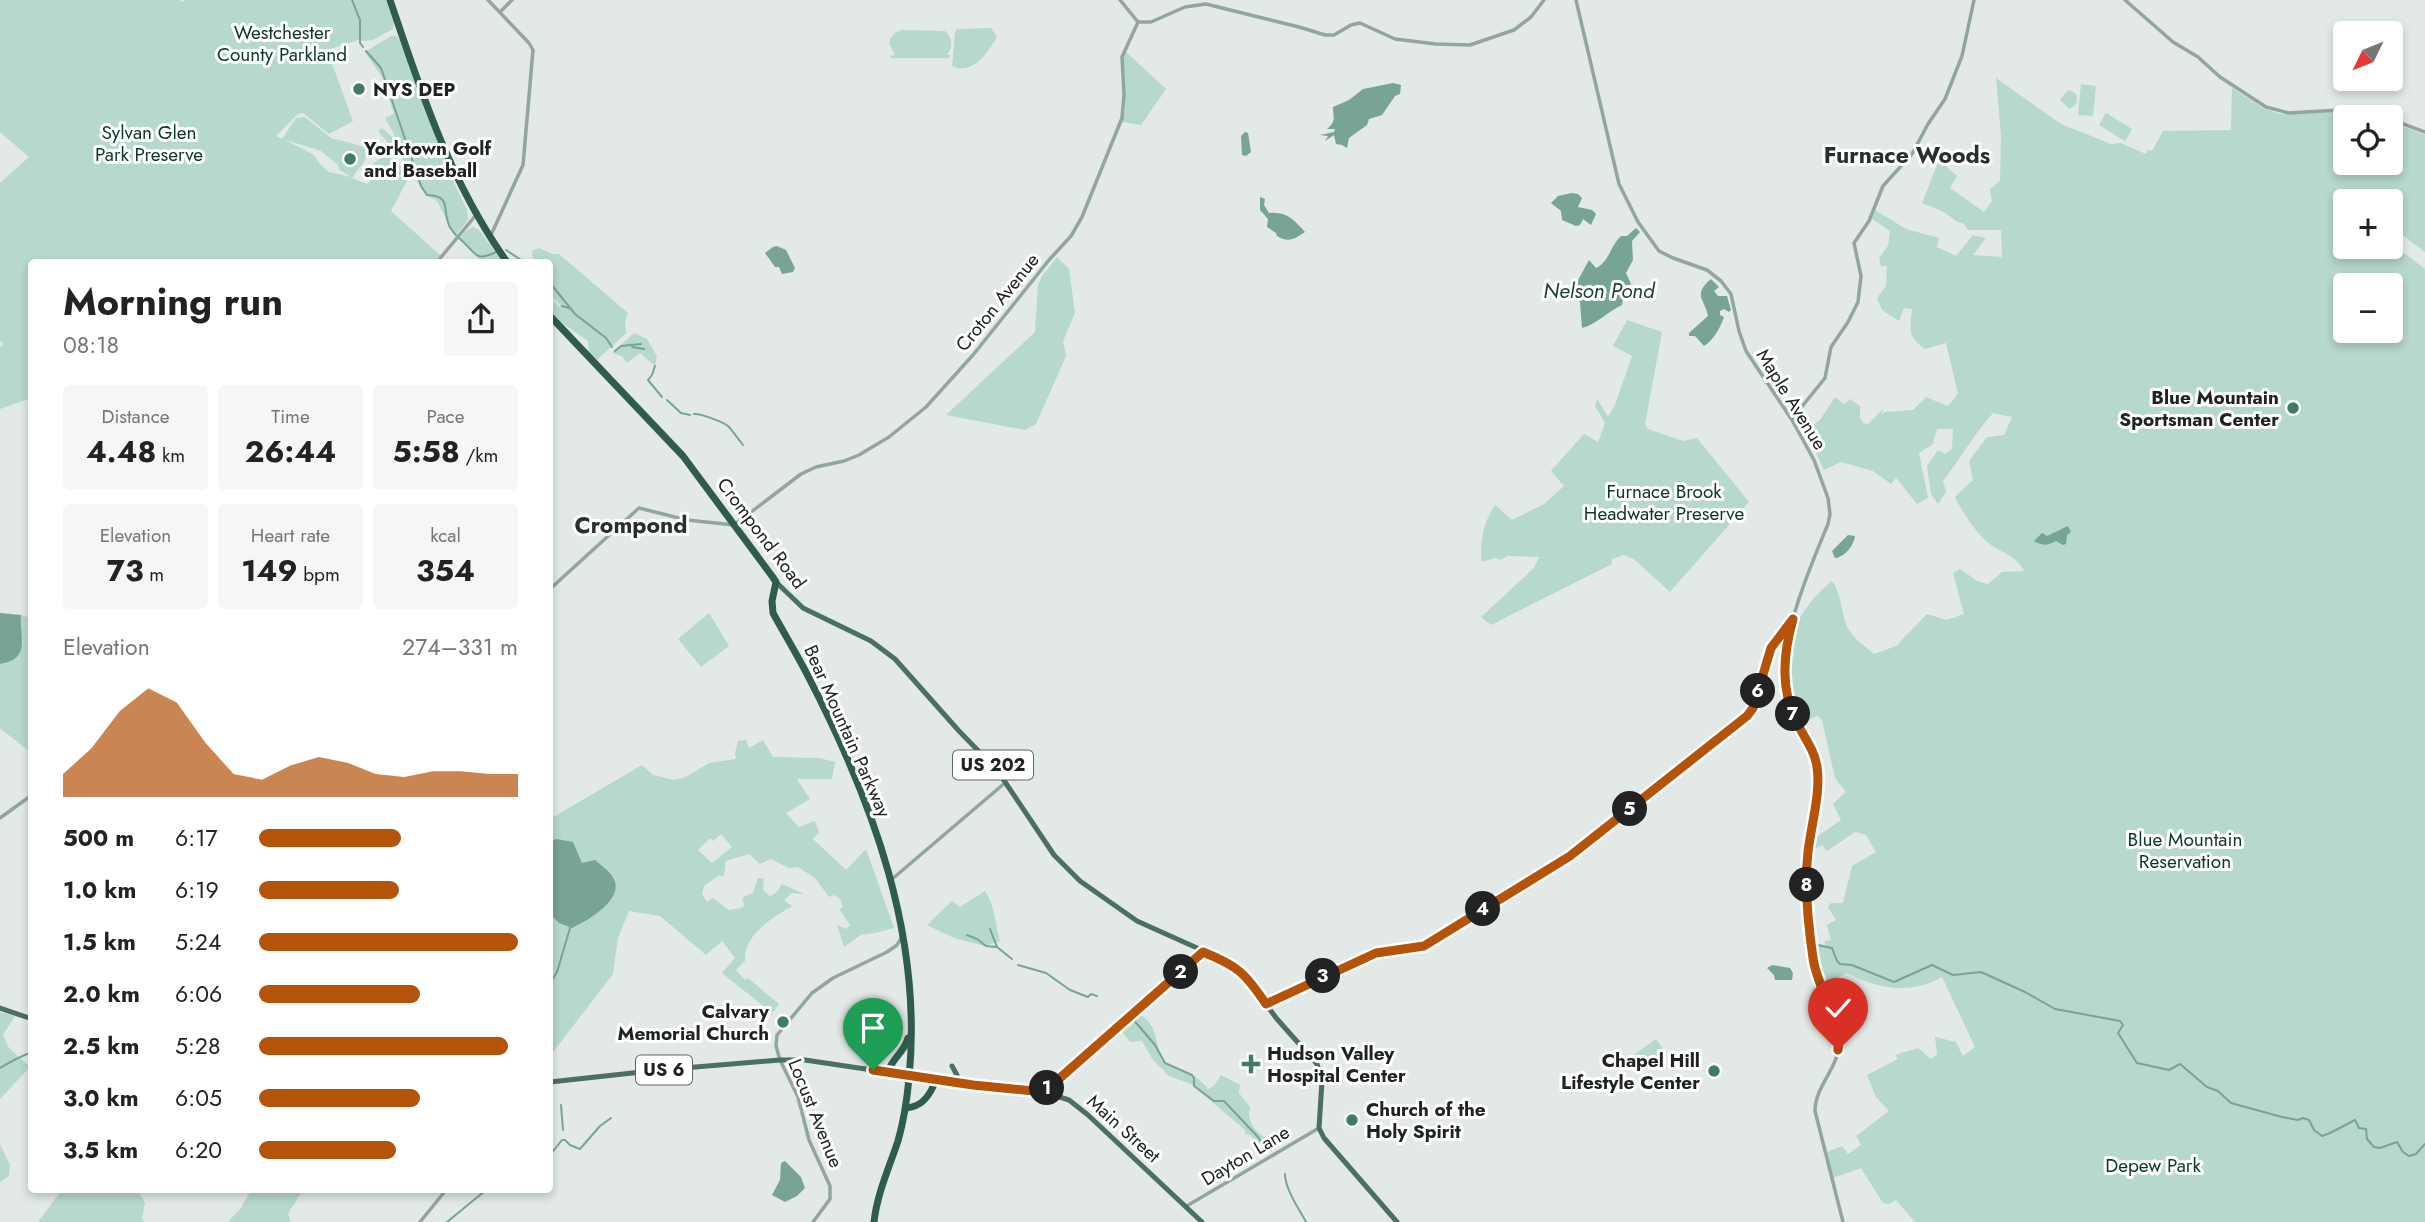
<!DOCTYPE html>
<html lang="en">
<head>
<meta charset="utf-8">
<style>
	:root { --surface:#fff; --page:#f6f6f6; --text:#222; --muted:#767676; --accent:#b45309 }
	body { margin:0; font-family:Jost,sans-serif; background:var(--page); color:var(--text); height:100vh; display:flex; flex-direction:column; font-size:26px; white-space:nowrap }
	* { box-sizing:border-box; margin:0 }
	p { font-size:23px; color:var(--muted) }
	.icon { flex:none; width:38px; height:38px; fill:none; stroke:currentColor; stroke-width:2; stroke-linecap:round; stroke-linejoin:round }
	.map { position:relative; flex:1; overflow:hidden }
	.drawer { position:absolute; left:28px; top:259px; width:525px; height:934px; display:flex; flex-direction:column; background:var(--surface); border-radius:7px; box-shadow:0 4px 10px #0003 }
	.drawer>* { flex:none }
	.needle { width:46px; rotate:227deg }
	.controls { position:absolute; left:2333px; top:21px; display:grid; gap:14px }
	.controls a { display:grid; place-items:center; width:70px; height:70px; border-radius:7px; background:var(--surface); box-shadow:0 4px 10px #0003; font-size:35px }
	.pin { position:absolute; display:grid; place-items:center; width:60px; height:60px; color:#fff; margin:-72px -30px; border-radius:50% 50% 50% 0; rotate:-45deg; box-shadow:0 0 7px #0007 }
	.pin .icon { rotate:45deg }
	.km { position:absolute; width:35px; height:35px; margin:-18px; border-radius:50%; background:#222; color:#fff; font-size:19px; line-height:35px; text-align:center }
	.round { display:grid; place-items:center; flex:none; width:74px; height:74px; border-radius:7px; background:var(--page) }
	.summary { display:flex; align-items:center; justify-content:space-between; height:119px; padding:0 35px }
	h1 { font-size:38px; font-weight:700; line-height:52px }
	.metrics { display:grid; grid-template-columns:repeat(3,1fr); gap:10px; height:119px; padding:7px 35px }
	.metrics div { display:grid; align-content:center; border-radius:7px; background:var(--page); text-align:center }
	.metrics b { font-size:30px; font-weight:700 }
	.metrics small { font-size:19px; font-weight:400 }
	.metrics p { font-size:19px }
	.chart { height:196px; padding:14px 35px }
	.chart p { display:flex; justify-content:space-between }
	.chart svg { width:100%; height:126px; margin-top:7px; fill:var(--accent); opacity:.7 }
	ul { padding:0 35px; list-style:none; font-size:23px }
	li { display:grid; grid-template-columns:112px 84px 1fr; align-items:center; height:52px }
	li i { height:18px; border-radius:9px; background:var(--accent) }
	.map>svg:first-child { display:block }
	.green { fill:#b7d8cc; fill-rule:evenodd }
	.water { fill:#77a494 }
	.lines { fill:none; stroke-linecap:round; stroke-linejoin:round }
	.stream { stroke:#77a494; stroke-width:2 }
	.minor { stroke:#92a69e; stroke-width:3.5 }
	.major { stroke:#4b6f62; stroke-width:5 }
	.highway { stroke:#305c4d; stroke-width:7 }
	.route-casing { stroke:#fff; stroke-width:14 }
	.route { stroke:#b45309; stroke-width:9 }
	.poi-dot { fill:#3e7c68; stroke:#fff; stroke-width:2.5 }
	.labels { text-anchor:middle; stroke-width:6; stroke-linejoin:round; paint-order:stroke }
	.shield { fill:#fff; stroke:#636564; stroke-width:2 }
	.shield-label { font-size:18px; font-weight:bold; fill:#202322 }
	.park-label { font-size:19px; fill:#0c362a; stroke:#fff }
	.poi-label { font-size:19px; font-weight:bold; fill:#202322; stroke:#fff; text-anchor:start }
	.street-label { font-size:19px; fill:#202322; stroke:#fff }
	.water-label { font-size:21px; font-style:italic; fill:#163e32; stroke:#fff }
	.quarter-label { font-size:23px; font-weight:bold; fill:#292f2d; stroke:#fff }
</style>
</head>
<body>
<div class="map">
<svg width="2425" height="1222" viewBox="0 0 2425 1222">
	<rect width="100%" height="100%" fill="#e2e9e6"/>
	<!-- green -->
	<g class="green">
		<path d="M0 0H179L182 2 185 0H386L394 23 393 29 373 40 363 41 361 39 327 50 353 121 329 134 303 113 298 114 276 136 282 139 296 118 305 117 331 138 373 149 352 178 367 184 378 174 374 167V163L386 155 398 163 409 177 391 211 441 256 436 262H32L31 398 0 409V347L3 344 0 341V183L29 157 0 132ZM283 139 321 151 337 164 340 170 351 177 329 172 321 165 313 154Z"/>
		<path d="M991 28 997 37C988 52 973 76 952 66L955 33 957 29Z"/>
		<path d="M902 30 945 31C953 39 953 46 947 55H950L949 58H890V56L895 55 889 43C892 35 894 32 902 30Z"/>
		<path d="M391 36H397L405 51 453 181 467 210 468 220 455 236 437 201 426 195 404 161 378 131 382 128 394 139V134L385 118 394 114 382 77 365 52Z"/>
		<path d="M1126 52 1166 89 1141 125 1122 122 1125 110 1123 59Z"/>
		<path d="M1996 78 2061 124 2111 144 2121 143 2146 154 2148 150 2152 151 2163 131 2231 130 2232 88 2263 108 2280 114 2345 111 2379 117H2345V163H2390L2391 122 2425 135V252L2397 231 2391 240 2390 201H2345V247H2390L2391 243 2425 269V1222H1915L1896 1200 1889 1204 1883 1203 1861 1168 1833 1178 1827 1152 1842 1146 1848 1154 1861 1145 1856 1136 1889 1111 1876 1097 1867 1075 1898 1059 1895 1055 1918 1048 1931 1059 1937 1054 1935 1037 1956 1042 1963 1056 1975 1047 1942 977C1910 995 1878 989 1847 973L1822 986 1814 943 1825 945V941L1831 940 1827 925 1836 920 1828 907 1831 903H1843L1852 866 1876 852 1866 835 1855 832 1827 851 1822 845 1813 850 1811 841 1841 820 1833 804 1846 792 1835 778 1822 720 1817 715 1801 726C1780 669 1782 622 1832 581 1843 596 1840 614 1849 630 1854 639 1866 647 1874 654L1896 646 1927 614 1947 620 1964 614 1953 573 1960 569 1977 581 1988 584 2002 572 2024 571C2016 556 2007 555 1994 547 1979 538 1962 512 1955 497L1973 480 1969 461 1987 437 2004 435 2012 417 1993 413C1974 434 1960 459 1943 481L1946 492 1938 504 1931 494 1927 466 1938 450 1945 454 1952 449 1953 429H1937L1933 444 1919 453 1928 498 1917 504 1896 478 1891 484 1873 471 1841 462 1824 470 1806 431 1820 420 1835 397 1844 404 1850 399 1860 406V418L1863 423 1868 424 1883 409 1882 415 1885 412 1913 410 1926 397 1948 406 1958 394 1946 343 1925 349C1907 336 1910 330 1912 309L1904 308 1899 321 1882 310 1877 298 1886 286 1887 266H1881L1879 258 1888 246 1890 231 1872 219 1875 210 1906 229 1939 238 1937 247 1956 256 1973 235 1986 238 1973 255 2002 257 2001 230H1968L1964 224 1956 221 1944 212 1922 203 1939 160 1957 176 1950 188 1984 212 1992 201 1990 189 2000 181 2001 136ZM2345 285H2390V331H2345Z"/>
		<path d="M2081 84 2096 86 2093 116 2078 115Z"/>
		<path d="M2068 90 2075 93C2079 100 2077 106 2069 109L2060 100Z"/>
		<path d="M2106 113 2132 129 2125 141 2099 125Z"/>
		<path d="M473 227 479 230 502 261H481L459 239 466 231Z"/>
		<path d="M539 248 552 254H559L628 313 625 322 626 333 597 360 589 353 588 341 559 321 550 311 551 299 560 307 561 306 550 294V262H533L532 251Z"/>
		<path d="M1057 257 1069 269 1075 313 1063 341 1066 356 1036 424 1025 430 946 415 1035 332 1038 285 1042 276Z"/>
		<path d="M1627 320 1662 332 1645 424 1648 429 1683 441 1697 438 1749 502 1670 592 1635 560 1624 555 1612 559V564L1491 625 1481 617 1534 568 1539 557 1507 556 1501 560 1495 558 1482 562C1479 544 1484 520 1495 505L1512 520 1544 504 1564 486 1551 471 1584 434 1598 442 1605 423 1595 406 1597 399 1608 417 1615 405 1632 356 1613 346Z"/>
		<path d="M634 333 647 339 657 356 655 366 640 353 627 363 622 356 612 353Z"/>
		<path d="M709 613 729 646 701 667 678 639Z"/>
		<path d="M21 615 31 618V753L0 728V664L6 663 23 643 20 630Z"/>
		<path d="M746 740 749 748 763 740 773 757 819 758 835 762 832 779H797L810 799 786 813 799 827 815 821 819 832 813 839 846 870 866 849 894 928C885 930 870 935 862 934L844 947 837 925 846 929 850 925 839 909 843 907 840 899 834 895 829 897 815 878 798 867 789 868 771 859 760 864 749 854 726 861 724 876H718L704 886 702 894 707 902 713 898 729 910 742 908 745 904 742 901 743 897 753 893 758 878 764 879 763 890 770 896 776 893 782 884 804 894 792 893 784 900 792 906C772 918 743 935 745 961L736 970 745 980 748 978 779 1004 772 1013 722 973 735 958 722 941 706 955 660 916 629 911 618 938 613 974 550 1056V914L559 923 582 863 556 839 550 842V819L642 765 653 775 674 780 686 777 709 763 736 759 735 753 738 741ZM721 834 732 847 712 863 698 850 710 838 713 841Z"/>
		<path d="M985 891C995 906 995 923 1000 941L985 946 954 938 927 925 952 901 960 907Z"/>
		<path d="M0 1012 15 1016 3 1035 9 1048 30 1067 0 1099Z"/>
		<path d="M1138 1013C1161 1026 1153 1047 1165 1062 1172 1070 1183 1070 1191 1074 1197 1077 1203 1083 1208 1089L1214 1086 1221 1075 1240 1085 1239 1093 1250 1107C1246 1123 1256 1132 1268 1140L1262 1146 1250 1135 1245 1134V1130L1191 1084 1169 1076 1153 1060 1142 1041 1130 1042 1120 1029Z"/>
		<path d="M1656 1039 1666 1053 1645 1068 1635 1054Z"/>
		<path d="M0 1144 10 1165 9 1176 0 1182Z"/>
		<path d="M62 1190H137L145 1203 142 1218 144 1222H38Z"/>
		<path d="M251 1190H303L288 1214 291 1222H228L241 1208Z"/>
	</g>
	<!-- water -->
	<g class="water">
		<path d="M1393 83 1401 85 1400 94 1395 96 1382 115 1369 119 1367 125 1349 138 1347 148 1342 145 1336 144 1334 135 1325 141 1328 136 1320 135 1334 132 1335 129H1327C1337 121 1333 117 1333 107L1349 100 1363 89Z"/>
		<path d="M1245 132 1248 133 1251 152 1246 156 1242 155 1241 136Z"/>
		<path d="M1572 193 1578 194 1582 198 1578 207 1592 210 1596 214 1591 225 1583 219 1580 225 1576 226 1562 220 1561 211 1551 203 1558 196Z"/>
		<path d="M1260 197 1265 199 1264 205 1269 213C1287 211 1294 220 1305 232 1295 239 1288 243 1277 236L1276 233 1267 227 1268 219 1260 210Z"/>
		<path d="M1636 228 1640 232 1632 241 1633 260 1626 273 1631 284 1624 294 1622 305C1607 312 1597 324 1582 328L1580 302 1572 291 1589 260 1596 268C1610 261 1610 246 1621 236H1627Z"/>
		<path d="M777 246 786 250 795 268 793 272 782 274 779 267H775L765 253 773 247Z"/>
		<path d="M1711 279 1719 287 1714 291 1718 296H1727L1731 310 1729 312 1724 309 1720 311V315L1724 317C1721 326 1714 340 1704 346L1695 336H1689V333L1708 316C1705 299 1692 295 1711 279Z"/>
		<path d="M2068 526 2071 532 2067 535 2066 544 2063 545 2056 541C2047 546 2043 546 2034 541L2042 533 2047 536Z"/>
		<path d="M1848 535 1855 536C1854 545 1845 557 1835 558L1832 551Z"/>
		<path d="M0 613 21 615C19 637 32 659 0 664Z"/>
		<path d="M556 839 573 842 582 863 595 860C601 865 608 870 612 876 628 898 587 921 572 928L559 923 550 914V842Z"/>
		<path d="M1772 965 1790 968 1793 973 1792 980H1775L1774 975 1767 968Z"/>
		<path d="M785 1161 801 1177 805 1188 797 1196 785 1202 772 1195 780 1180 781 1163Z"/>
	</g>
	<g class="lines">
		<!-- stream -->
		<g class="stream">
			<path d="M352 0 360 20V43L363 47"/>
			<path d="M366 51 381 68 421 186 427 195C452 196 442 209 449 225 449 227 455 234 456 235"/>
			<path d="M459 238C476 252 474 263 496 252"/>
			<path d="M506 250 524 262H539"/>
			<path d="M550 283 575 314 606 338 612 347"/>
			<path d="M562 306 569 308"/>
			<path d="M632 347 644 349"/>
			<path d="M615 351 621 346 641 344"/>
			<path d="M655 366 652 375 648 380 662 397"/>
			<path d="M667 400 681 413 690 415"/>
			<path d="M694 414C700 413 723 422 728 426 732 430 739 440 743 445"/>
			<path d="M990 929 997 947 1012 959"/>
			<path d="M967 935 977 939 986 946 996 947"/>
			<path d="M1812 944 1832 948 1837 961 1840 964 1852 965 1894 982 1932 965 1953 975 1981 972 2025 992 2055 1009 2120 1021 2123 1025 2118 1033 2137 1063 2169 1070 2180 1064 2207 1087 2218 1091 2231 1103 2282 1117 2298 1120 2303 1118 2309 1120 2314 1130 2322 1136 2330 1133 2355 1120 2359 1128 2366 1129 2367 1139 2374 1147 2380 1148 2397 1142 2403 1152 2409 1156 2416 1154 2425 1144"/>
			<path d="M1018 965 1046 973 1070 990 1088 997 1091 994 1097 996"/>
			<path d="M550 983 557 972 570 928"/>
			<path d="M1132 1018 1155 1045 1165 1063 1192 1075 1194 1078V1086L1214 1101H1224L1258 1137 1266 1150"/>
			<path d="M0 1068C10 1062 19 1057 32 1052"/>
			<path d="M561 1105 563 1130"/>
			<path d="M550 1155 562 1140H565L570 1145 580 1149 600 1126 611 1118"/>
			<path d="M1285 1174C1285 1189 1299 1209 1306 1222"/>
			<path d="M447 1222 486 1190"/>
		</g>
		<!-- minor -->
		<g class="minor">
			<path d="M488 0 529 43 533 50 523 165 491 235"/>
			<path d="M1120 0 1138 22"/>
			<path d="M1576 0 1619 184 1638 222 1659 251 1673 258 1707 270 1721 281 1731 294 1739 331 1746 351 1792 420 1814 460 1828 498 1830 514 1828 524C1807 575 1774 647 1789 702 1795 725 1816 746 1818 770 1819 796 1811 824 1808 849 1804 885 1808 925 1813 961 1817 988 1838 1013 1839 1041 1840 1067 1815 1085 1815 1111L1843 1222"/>
			<path d="M2125 0 2173 42 2198 57 2220 77 2266 107 2289 113 2356 109 2387 117"/>
			<path d="M501 11 512 0"/>
			<path d="M1138 22H1151L1185 7 1206 4 1299 27 1325 35H1334L1351 25 1360 23 1395 39 1436 44 1470 45 1514 30 1531 17 1544 0"/>
			<path d="M2390 119 2425 132"/>
			<path d="M437 262 476 215"/>
			<path d="M1792 419 1825 378 1831 347 1848 322 1858 302 1861 276 1854 243 1869 221 1883 186 1912 154 1928 124 1945 99 1962 56 1974 0"/>
			<path d="M550 589 639 508 687 520 734 525 801 474 816 467 844 461 859 455 889 437 926 407 973 355 1049 260 1071 236 1082 217 1122 118 1124 95 1122 57 1138 22"/>
			<path d="M0 818 32 795"/>
			<path d="M891 880 1006 782"/>
			<path d="M1266 1004 1376 953 1424 946 1570 856 1749 714 1770 650 1792 621"/>
			<path d="M1044 1092 1203 952"/>
			<path d="M1185 1207 1319 1128"/>
			<path d="M420 1222 446 1190"/>
			<path d="M813 1222 830 1199V1186L809 1140 798 1097 780 1060 776 1046 777 1035 812 993 833 978 887 952 897 945 901 938"/>
		</g>
		<!-- major -->
		<g class="major">
			<path d="M776 582 803 608 871 641 895 659 959 731 997 770 1054 855 1080 881 1137 921 1226 961 1240 970 1277 1019 1317 1064 1322 1081 1319 1128 1324 1138 1397 1222"/>
			<path d="M0 1008 32 1019"/>
			<path d="M952 1066 957 1075 954 1082"/>
			<path d="M550 1082 660 1070 780 1060H805L973 1085 1044 1092 1069 1100 1088 1115 1202 1222"/>
		</g>
		<!-- highway -->
		<g class="highway">
			<path d="M390 0C421 92 450 182 507 262"/>
			<path d="M550 316 683 456 772 576 776 582 772 601 773 613C785 635 798 656 809 678 873 802 923 937 909 1078 907 1100 904 1120 898 1141 889 1168 877 1194 874 1222"/>
			<path d="M888 1072C892 1058 904 1053 908 1038"/>
			<path d="M906 1108C923 1107 931 1094 936 1079"/>
		</g>
	</g>
	<g class="lines">
		<!-- route casing -->
		<g class="route-casing">
			<path id="route" d="M873 1070 973 1085 1044 1092 1203 952C1238 966 1245 973 1266 1004L1376 953 1424 946 1570 856 1747 716 1753 708 1771 648 1793 619C1783 655 1780 689 1797 723 1804 737 1815 751 1817 767 1821 792 1811 826 1808 852 1804 886 1808 924 1813 958 1817 989 1842 1019 1838 1050"/>
		</g>
		<!-- route -->
		<use href="#route" class="route"/>
	</g>
	<!-- markers -->
	<g class="poi-dot">
		<circle cx="359" cy="89" r="7"/>
		<circle cx="350" cy="159" r="7"/>
		<circle cx="2293" cy="408" r="7"/>
		<circle cx="783" cy="1022" r="7"/>
		<path d="M1247.5 1053.5h7v7h7v7h-7v7h-7v-7h-7v-7h7z"/>
		<circle cx="1714" cy="1071" r="7"/>
		<circle cx="1352" cy="1120" r="7"/>
	</g>
	<g class="labels">
		<!-- shield labels -->
		<g class="shield">
			<rect x="953" y="750.5" width="80" height="29" rx="5"/>
			<rect x="636" y="1055.5" width="56" height="29" rx="5"/>
		</g>
		<g class="shield-label">
			<text x="993" y="771">US 202</text>
			<text x="664" y="1076">US 6</text>
		</g>
		<!-- park labels -->
		<g class="park-label">
			<text x="282" y="39">Westchester<tspan x="282" dy="22">County Parkland</tspan></text>
			<text x="149" y="139">Sylvan Glen<tspan x="149" dy="22">Park Preserve</tspan></text>
			<text x="1664" y="498">Furnace Brook<tspan x="1664" dy="22">Headwater Preserve</tspan></text>
			<text x="2185" y="846">Blue Mountain<tspan x="2185" dy="22">Reservation</tspan></text>
			<text x="2153" y="1172">Depew Park</text>
		</g>
		<!-- poi labels -->
		<g class="poi-label">
			<text x="373" y="96">NYS DEP</text>
			<text x="364" y="155">Yorktown Golf<tspan x="364" dy="22">and Baseball</tspan></text>
			<text x="2279" y="404" text-anchor="end">Blue Mountain<tspan x="2279" dy="22">Sportsman Center</tspan></text>
			<text x="769" y="1018" text-anchor="end">Calvary<tspan x="769" dy="22">Memorial Church</tspan></text>
			<text x="1267" y="1060">Hudson Valley<tspan x="1267" dy="22">Hospital Center</tspan></text>
			<text x="1700" y="1067" text-anchor="end">Chapel Hill<tspan x="1700" dy="22">Lifestyle Center</tspan></text>
			<text x="1366" y="1116">Church of the<tspan x="1366" dy="22">Holy Spirit</tspan></text>
		</g>
		<!-- street labels -->
		<g class="street-label">
			<text transform="translate(997 302) rotate(-51)" y="7">Croton Avenue</text>
			<text transform="translate(1792 399) rotate(58)" y="7">Maple Avenue</text>
			<text transform="translate(762 533) rotate(53)" y="7">Crompond Road</text>
			<text transform="translate(848 731) rotate(66)" y="7">Bear Mountain Parkway</text>
			<text transform="translate(816 1113) rotate(68)" y="7">Locust Avenue</text>
			<text transform="translate(1124 1128) rotate(42)" y="7">Main Street</text>
			<text transform="translate(1245 1155) rotate(-31)" y="7">Dayton Lane</text>
		</g>
		<!-- water labels -->
		<g class="water-label">
			<text x="1599" y="298">Nelson Pond</text>
		</g>
		<!-- quarter labels -->
		<g class="quarter-label">
			<text x="1907" y="163">Furnace Woods</text>
			<text x="631" y="533">Crompond</text>
		</g>
	</g>
</svg>
<div class="controls">
<a><svg class="needle" viewBox="-14 -14 28 28"><path d="M0-13l5 13h-10z" fill="#e53935"/><path d="M0 13l5-13h-10z" fill="#767676"/></svg></a>
<a><svg class="icon" aria-label="locate" viewBox="0 0 24 24"><circle cx="12" cy="12" r="6"/><path d="M12 2v4M12 18v4M2 12h4M18 12h4"/></svg></a>
<a>+</a>
<a>−</a>
</div>
<div class="pin" style="left:873px;top:1070px;background:#1e9e55"><svg class="icon" aria-label="arrive" viewBox="0 0 24 24"><path d="M6 21V4h12l-3 4 3 4H6"/></svg></div>
<div class="pin" style="left:1838px;top:1050px;background:#d93025"><svg class="icon" aria-label="check" viewBox="0 0 24 24"><path d="M5 12l5 5 9-10"/></svg></div>
<b class="km" style="left:1047px;top:1088px">1</b>
<b class="km" style="left:1181px;top:972px">2</b>
<b class="km" style="left:1323px;top:976px">3</b>
<b class="km" style="left:1483px;top:909px">4</b>
<b class="km" style="left:1630px;top:809px">5</b>
<b class="km" style="left:1758px;top:691px">6</b>
<b class="km" style="left:1793px;top:714px">7</b>
<b class="km" style="left:1807px;top:885px">8</b>
<section class="drawer">
<div class="summary"><div><h1>Morning run</h1><p>08:18</p></div><a class="round"><svg class="icon" aria-label="share" viewBox="0 0 24 24"><path d="M12 15V3M7 8l5-5 5 5M5 13v7h14v-7"/></svg></a></div>
<div class="metrics">
<div><p>Distance</p><b>4.48<small> km</small></b></div>
<div><p>Time</p><b>26:44</b></div>
<div><p>Pace</p><b>5:58<small> /km</small></b></div>
</div>
<div class="metrics">
<div><p>Elevation</p><b>73<small> m</small></b></div>
<div><p>Heart rate</p><b>149<small> bpm</small></b></div>
<div><p>kcal</p><b>354</b></div>
</div>
<div class="chart"><p><span>Elevation</span>274–331 m</p>
<svg viewBox="0 0 160 44" preserveAspectRatio="none"><path d="M0 44V36L10 27L20 14L30 6L40 11L50 25L60 36L70 38L80 33L90 30L100 32L110 36L120 37L130 35L140 35L150 36L160 36V44z"/></svg>
</div>
<ul>
<li><b>500 m</b>6:17<i style="width:55%"></i></li>
<li><b>1.0 km</b>6:19<i style="width:54%"></i></li>
<li><b>1.5 km</b>5:24<i style="width:100%"></i></li>
<li><b>2.0 km</b>6:06<i style="width:62%"></i></li>
<li><b>2.5 km</b>5:28<i style="width:96%"></i></li>
<li><b>3.0 km</b>6:05<i style="width:62%"></i></li>
<li><b>3.5 km</b>6:20<i style="width:53%"></i></li>
</ul>
</section>
</div>
</body>
</html>
